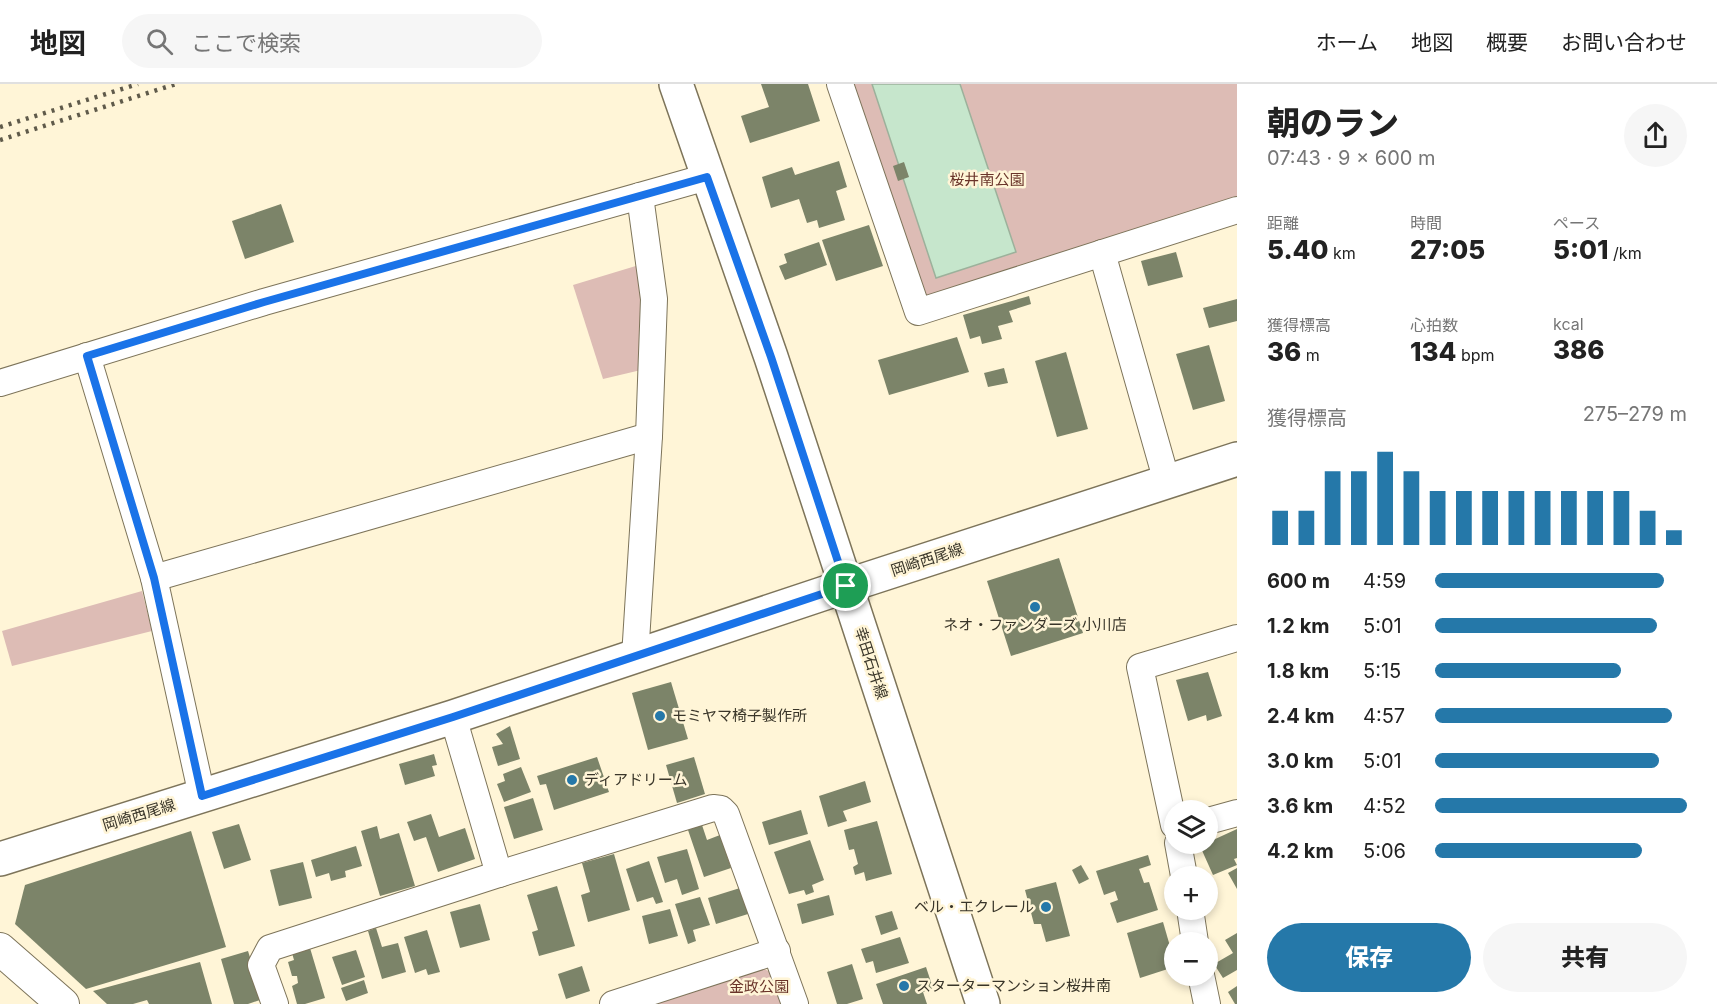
<!DOCTYPE html>
<html lang="ja">
<head>
<meta charset="utf-8">
<style>
	:root { --surface:#fff; --page:#f6f6f6; --text:#222; --muted:#767676; --line:#e0e0e0; --accent:#2578a9 }
	body { margin:0; font-family:Inter,"Noto Sans JP",sans-serif; background:var(--page); color:var(--text); height:100vh; display:flex; flex-direction:column; font-size:22px; white-space:nowrap }
	* { box-sizing:border-box; margin:0 }
	p { font-size:20px; color:var(--muted) }
	.icon { flex:none; width:33px; height:33px; fill:none; stroke:currentColor; stroke-width:2; stroke-linecap:round; stroke-linejoin:round }
	.map { position:relative; flex:1; overflow:hidden }
	.side { display:flex; flex-direction:column; background:var(--surface); width:480px }
	.side>* { flex:none }
	.controls { position:absolute; left:1164px; top:716px; display:grid; gap:12px }
	.controls a { display:grid; place-items:center; width:54px; height:54px; border-radius:50%; background:var(--surface); box-shadow:0 3px 9px #0003; font-size:30px }
	.pin { position:absolute; display:grid; place-items:center; width:51px; height:51px; color:#fff; margin:-26px; border:3px solid #fff; border-radius:50%; box-shadow:0 2px 6px #0007 }
	.round { display:grid; place-items:center; flex:none; width:63px; height:63px; border-radius:32px; background:var(--page) }
	.head { display:flex; align-items:center; justify-content:space-between; height:102px; padding:0 30px }
	h1 { font-size:33px; font-weight:800; line-height:45px }
	.metrics { display:grid; grid-template-columns:repeat(3,1fr); gap:9px; height:102px; padding:6px 30px }
	.metrics div { display:grid; align-content:center }
	.metrics b { font-size:26px; font-weight:800 }
	.metrics small { font-size:16px; font-weight:400 }
	.metrics p { font-size:16px }
	.chart { height:168px; padding:12px 30px }
	.chart p { display:flex; justify-content:space-between }
	.chart svg { width:100%; height:108px; margin-top:6px; stroke:var(--accent); stroke-width:6 }
	.action { display:flex; gap:12px; margin-top:auto; padding:12px 30px }
	.action a { flex:1; height:69px; border-radius:36px; background:var(--accent); color:#fff; font-size:24px; font-weight:800; line-height:69px; text-align:center }
	.action a+a { background:var(--page); color:var(--text) }
	ul { padding:0 30px; list-style:none; font-size:20px }
	li { display:grid; grid-template-columns:96px 72px 1fr; align-items:center; height:45px }
	li i { height:15px; border-radius:8px; background:var(--accent) }
	header { display:flex; align-items:center; gap:36px; box-sizing:border-box; height:84px; padding:0 30px; background:var(--surface); border-bottom:2px solid var(--line) }
	header strong { font-size:28px }
	nav { display:flex; gap:33px; margin-inline-start:auto; font-size:21px }
	.search { width:420px; height:54px; background:var(--page); display:flex; align-items:center; gap:15px; box-sizing:border-box; padding:0 21px; border-radius:33px; color:var(--muted); font-size:22px }
	main { display:flex; flex:1; min-height:0 }
	.map>svg:first-child { display:block }
	.green { fill:#ddbcb5 }
	.water { fill:#c6e6cc; stroke:#9cb19b; stroke-width:1.5 }
	.building { fill:#7c8469 }
	.lines { fill:none; stroke-linecap:round; stroke-linejoin:round }
	.minor-casing { stroke:#7d745a; stroke-width:28 }
	.tertiary-casing { stroke:#7d745a; stroke-width:34 }
	.secondary-casing { stroke:#7d745a; stroke-width:36 }
	.primary-casing { stroke:#7d745a; stroke-width:36 }
	.minor { stroke:#fff; stroke-width:26 }
	.tertiary { stroke:#fff; stroke-width:32 }
	.secondary { stroke:#fff; stroke-width:33 }
	.primary { stroke:#fff; stroke-width:33 }
	.rail { stroke:#5f5a4a; stroke-width:4.5; stroke-dasharray:3 6; stroke-linecap:butt }
	.route-casing { stroke:#fff; stroke-width:12 }
	.route { stroke:#1a73e8; stroke-width:8 }
	.poi-dot { fill:#2578a9; stroke:#fff5d7; stroke-width:2 }
	.labels { text-anchor:middle; stroke-width:5; stroke-linejoin:round; paint-order:stroke }
	.park-label { font-size:15px; fill:#6a342a; stroke:#fff5d7 }
	.street-label { font-size:15px; fill:#393529; stroke:#fff5d7 }
	.poi-label { font-size:15px; fill:#393529; stroke:#fff5d7; text-anchor:start }
</style>
</head>
<body>
<header>
<strong>地図</strong>
<div class="search"><svg class="icon" aria-label="search" viewBox="0 0 24 24"><circle cx="10" cy="10" r="6"/><path d="M15 15l6 6"/></svg>ここで検索</div>
<nav><a>ホーム</a><a>地図</a><a>概要</a><a>お問い合わせ</a></nav>
</header>
<main>
<div class="map">
<svg width="1237" height="920" viewBox="0 0 1237 920">
	<rect width="100%" height="100%" fill="#fff5d7"/>
	<!-- green -->
	<g class="green">
		<path d="M852 0H1237V116L933 215 922 209Z"/>
		<path d="M639 181 645 219 641 286 603 295 573 201Z"/>
		<path d="M142 507 152 547 12 582 2 547Z"/>
		<path d="M764 885 773 889 783 920H649Z"/>
	</g>
	<!-- water -->
	<path class="water" d="M872 0H960L1016 168 936 194Z"/>
	<!-- building -->
	<g class="building">
		<path d="M761 0H808L820 37 750 59 741 32 769 23Z"/>
		<path d="M839 77 847 103 836 107 845 136 819 144 817 136 807 139 799 115 771 124 762 93 792 83 795 91Z"/>
		<path d="M904 78 909 93 898 97 893 82Z"/>
		<path d="M281 120 294 158 245 175 232 137Z"/>
		<path d="M869 141 883 182 836 197 822 156Z"/>
		<path d="M819 158 827 181 785 196 779 182 787 179 784 170Z"/>
		<path d="M1176 168 1183 193 1148 202 1141 177Z"/>
		<path d="M1029 212 1031 220 1009 227 1013 238 998 242 1002 255 982 260 980 252 970 255 963 231Z"/>
		<path d="M1237 215V237L1209 244 1203 224Z"/>
		<path d="M957 253 969 288 889 311 878 276Z"/>
		<path d="M1209 261 1225 317 1193 326 1176 270Z"/>
		<path d="M1066 268 1088 345 1057 353 1035 277Z"/>
		<path d="M1004 284 1008 299 988 303 984 289Z"/>
		<path d="M1059 474 1083 549 1011 572 987 497Z"/>
		<path d="M1208 588 1222 632 1207 637 1206 631 1188 637 1176 596Z"/>
		<path d="M671 598 688 655 648 666 632 609Z"/>
		<path d="M510 642 520 675 498 682 492 663 503 660 496 650Z"/>
		<path d="M434 670 437 681 432 682 435 692 405 701 399 680Z"/>
		<path d="M597 673 609 708 554 726 546 700 540 701 537 692Z"/>
		<path d="M694 673 705 710 677 719 666 681Z"/>
		<path d="M521 683 531 708 504 718 497 700 505 697 503 690Z"/>
		<path d="M865 697 871 718 843 727 847 737 828 743 819 712Z"/>
		<path d="M533 714 543 746 514 755 504 723Z"/>
		<path d="M801 726 808 750 769 761 762 738Z"/>
		<path d="M431 730 439 753 465 744 475 775 438 788 426 753 414 757 407 738Z"/>
		<path d="M877 737 892 790 866 797 864 788 855 791 853 783 858 780 854 765 849 766 844 746Z"/>
		<path d="M239 740 251 776 224 785 212 748Z"/>
		<path d="M702 741 707 756 720 751 731 784 704 793 688 746Z"/>
		<path d="M377 742 380 755 399 749 415 802 380 812 361 747Z"/>
		<path d="M1237 745V774L1234 775 1237 781 1213 791 1200 762Z"/>
		<path d="M191 747 226 863 86 905 15 840 25 801Z"/>
		<path d="M810 756 824 796 812 801 814 808 806 811 804 806 789 810 774 768Z"/>
		<path d="M356 762 362 782 345 787 346 793 331 797 329 789 316 793 311 776Z"/>
		<path d="M687 765 699 805 682 811 677 795 665 799 657 773Z"/>
		<path d="M614 770 630 826 588 838 581 811 590 808 582 779Z"/>
		<path d="M1148 771 1151 781 1139 785 1144 799 1149 798 1158 826 1117 839 1110 819 1118 816 1115 807 1104 811 1096 787Z"/>
		<path d="M649 777 663 818 656 820 653 813 637 818 626 785Z"/>
		<path d="M303 778 312 814 279 822 270 786Z"/>
		<path d="M1081 781 1089 795 1079 800 1072 786Z"/>
		<path d="M1237 784V805L1228 789Z"/>
		<path d="M1056 798 1070 852 1046 858 1041 840H1034L1025 806Z"/>
		<path d="M557 802 575 862 539 872 532 848 538 846 527 811Z"/>
		<path d="M740 804 748 830 716 840 708 814Z"/>
		<path d="M829 811 834 831 802 840 797 820Z"/>
		<path d="M700 813 710 841 693 846 696 857 688 860 675 820Z"/>
		<path d="M480 820 490 856 460 864 450 828Z"/>
		<path d="M670 825 678 852 649 860 642 832Z"/>
		<path d="M892 827 898 845 881 851 875 832Z"/>
		<path d="M1163 838 1174 876V883L1140 894 1127 849Z"/>
		<path d="M376 844 382 863 398 859 406 888 382 895 368 847Z"/>
		<path d="M427 846 440 888 428 891 426 885 415 889 404 853Z"/>
		<path d="M1237 849V886L1223 894 1214 880 1233 869 1225 856Z"/>
		<path d="M900 853 909 879 876 889 873 877 866 879 861 865Z"/>
		<path d="M310 864 325 914 305 920H297L292 902 298 899 297 892H292L288 878 294 876 292 869Z"/>
		<path d="M356 866 365 893 342 901 332 873Z"/>
		<path d="M248 867 263 915 248 920H234L221 875Z"/>
		<path d="M200 878 212 920H149L147 916 133 920H107L93 907Z"/>
		<path d="M852 880 863 915 847 920H837L827 888Z"/>
		<path d="M582 882 590 907 566 915 558 890Z"/>
		<path d="M926 883 933 904 923 908 927 920H883L876 900Z"/>
		<path d="M364 896 368 909 346 917 341 904Z"/>
		<path d="M1237 902V920H1235L1228 908Z"/>
	</g>
	<g class="lines">
		<!-- minor casing -->
		<g class="minor-casing">
			<g id="minor">
				<path d="M840 0 918 228 1237 126"/>
				<path d="M1102 169 1167 398"/>
				<path d="M87 272 154 494 202 712"/>
				<path d="M0 299 264 218 707 93"/>
				<path d="M154 494 649 352"/>
				<path d="M635 573 649 352 654 215 640 112"/>
				<path d="M453 633 499 790"/>
				<path d="M1208 737 1237 729"/>
				<path d="M1174 741 1140 583 1237 554"/>
				<path d="M1178 759 1184 792"/>
				<path d="M1190 825 1195 858"/>
				<path d="M1201 891 1207 920"/>
				<path d="M275 920 261 881 270 864 499 790 713 724 721 725 726 730 795 920"/>
				<path d="M613 920 777 867"/>
			</g>
		</g>
		<!-- tertiary casing -->
		<g class="tertiary-casing">
			<path id="tertiary" d="M0 865 63 920"/>
		</g>
		<!-- secondary casing -->
		<g class="secondary-casing">
			<path id="secondary" d="M676 0 771 273 983 920"/>
		</g>
		<!-- primary casing -->
		<g class="primary-casing">
			<path id="primary" d="M0 775 453 633 846 502 1237 375"/>
		</g>
		<!-- minor -->
		<use href="#minor" class="minor"/>
		<!-- tertiary -->
		<use href="#tertiary" class="tertiary"/>
		<!-- secondary -->
		<use href="#secondary" class="secondary"/>
		<!-- primary -->
		<use href="#primary" class="primary"/>
		<!-- rail -->
		<g class="rail">
			<path d="M0 43 138 0"/>
			<path d="M0 56 176 0"/>
		</g>
	</g>
	<g class="lines">
		<!-- route casing -->
		<g class="route-casing">
			<path id="route" d="M707 93 771 273 846 502 453 633 202 712 154 494 87 272 264 218Z"/>
		</g>
		<!-- route -->
		<use href="#route" class="route"/>
	</g>
	<!-- markers -->
	<g class="poi-dot">
		<circle cx="1035" cy="523" r="6"/>
		<circle cx="660" cy="632" r="6"/>
		<circle cx="572" cy="696" r="6"/>
		<circle cx="1046" cy="823" r="6"/>
		<circle cx="904" cy="902" r="6"/>
	</g>
	<g class="labels">
		<!-- park labels -->
		<g class="park-label">
			<text x="987" y="101">桜井南公園</text>
			<text x="759" y="908">金政公園</text>
		</g>
		<!-- street labels -->
		<g class="street-label">
			<text transform="translate(927 476) rotate(-18)" y="5">岡崎西尾線</text>
			<text transform="translate(871 579) rotate(72)" y="5">幸田石井線</text>
			<text transform="translate(139 731) rotate(-17)" y="5">岡崎西尾線</text>
		</g>
		<!-- poi labels -->
		<g class="poi-label">
			<text x="1035" y="546" text-anchor="middle">ネオ・ファンダーズ 小川店</text>
			<text x="672" y="637">モミヤマ椅子製作所</text>
			<text x="584" y="701">ディアドリーム</text>
			<text x="1034" y="828" text-anchor="end">ベル・エクレール</text>
			<text x="916" y="907">スターターマンション桜井南</text>
		</g>
	</g>
</svg>
<div class="controls">
<a><svg class="icon" aria-label="layers" viewBox="0 0 24 24"><path d="M12 4l9 5-9 5-9-5zM3 14l9 5 9-5"/></svg></a>
<a>+</a>
<a>−</a>
</div>
<div class="pin" style="left:846px;top:502px;background:#1e9e55"><svg class="icon" aria-label="arrive" viewBox="0 0 24 24"><path d="M6 21V4h12l-3 4 3 4H6"/></svg></div>
</div>
<section class="side">
<div class="head"><div><h1>朝のラン</h1><p>07:43 · 9 × 600 m</p></div><a class="round"><svg class="icon" aria-label="share" viewBox="0 0 24 24"><path d="M12 15V3M7 8l5-5 5 5M5 13v7h14v-7"/></svg></a></div>
<div class="metrics">
<div><p>距離</p><b>5.40<small> km</small></b></div>
<div><p>時間</p><b>27:05</b></div>
<div><p>ペース</p><b>5:01<small> /km</small></b></div>
</div>
<div class="metrics">
<div><p>獲得標高</p><b>36<small> m</small></b></div>
<div><p>心拍数</p><b>134<small> bpm</small></b></div>
<div><p>kcal</p><b>386</b></div>
</div>
<div class="chart"><p><span>獲得標高</span>275–279 m</p>
<svg viewBox="0 0 160 44" preserveAspectRatio="none"><path d="M5 44V30M15 44V30M25 44V14M35 44V14M45 44V6M55 44V14M65 44V22M75 44V22M85 44V22M95 44V22M105 44V22M115 44V22M125 44V22M135 44V22M145 44V30M155 44V38"/></svg>
</div>
<ul>
<li><b>600 m</b>4:59<i style="width:91%"></i></li>
<li><b>1.2 km</b>5:01<i style="width:88%"></i></li>
<li><b>1.8 km</b>5:15<i style="width:74%"></i></li>
<li><b>2.4 km</b>4:57<i style="width:94%"></i></li>
<li><b>3.0 km</b>5:01<i style="width:89%"></i></li>
<li><b>3.6 km</b>4:52<i style="width:100%"></i></li>
<li><b>4.2 km</b>5:06<i style="width:82%"></i></li>
</ul>
<div class="action"><a>保存</a><a>共有</a></div>
</section>
</main>
</body>
</html>
